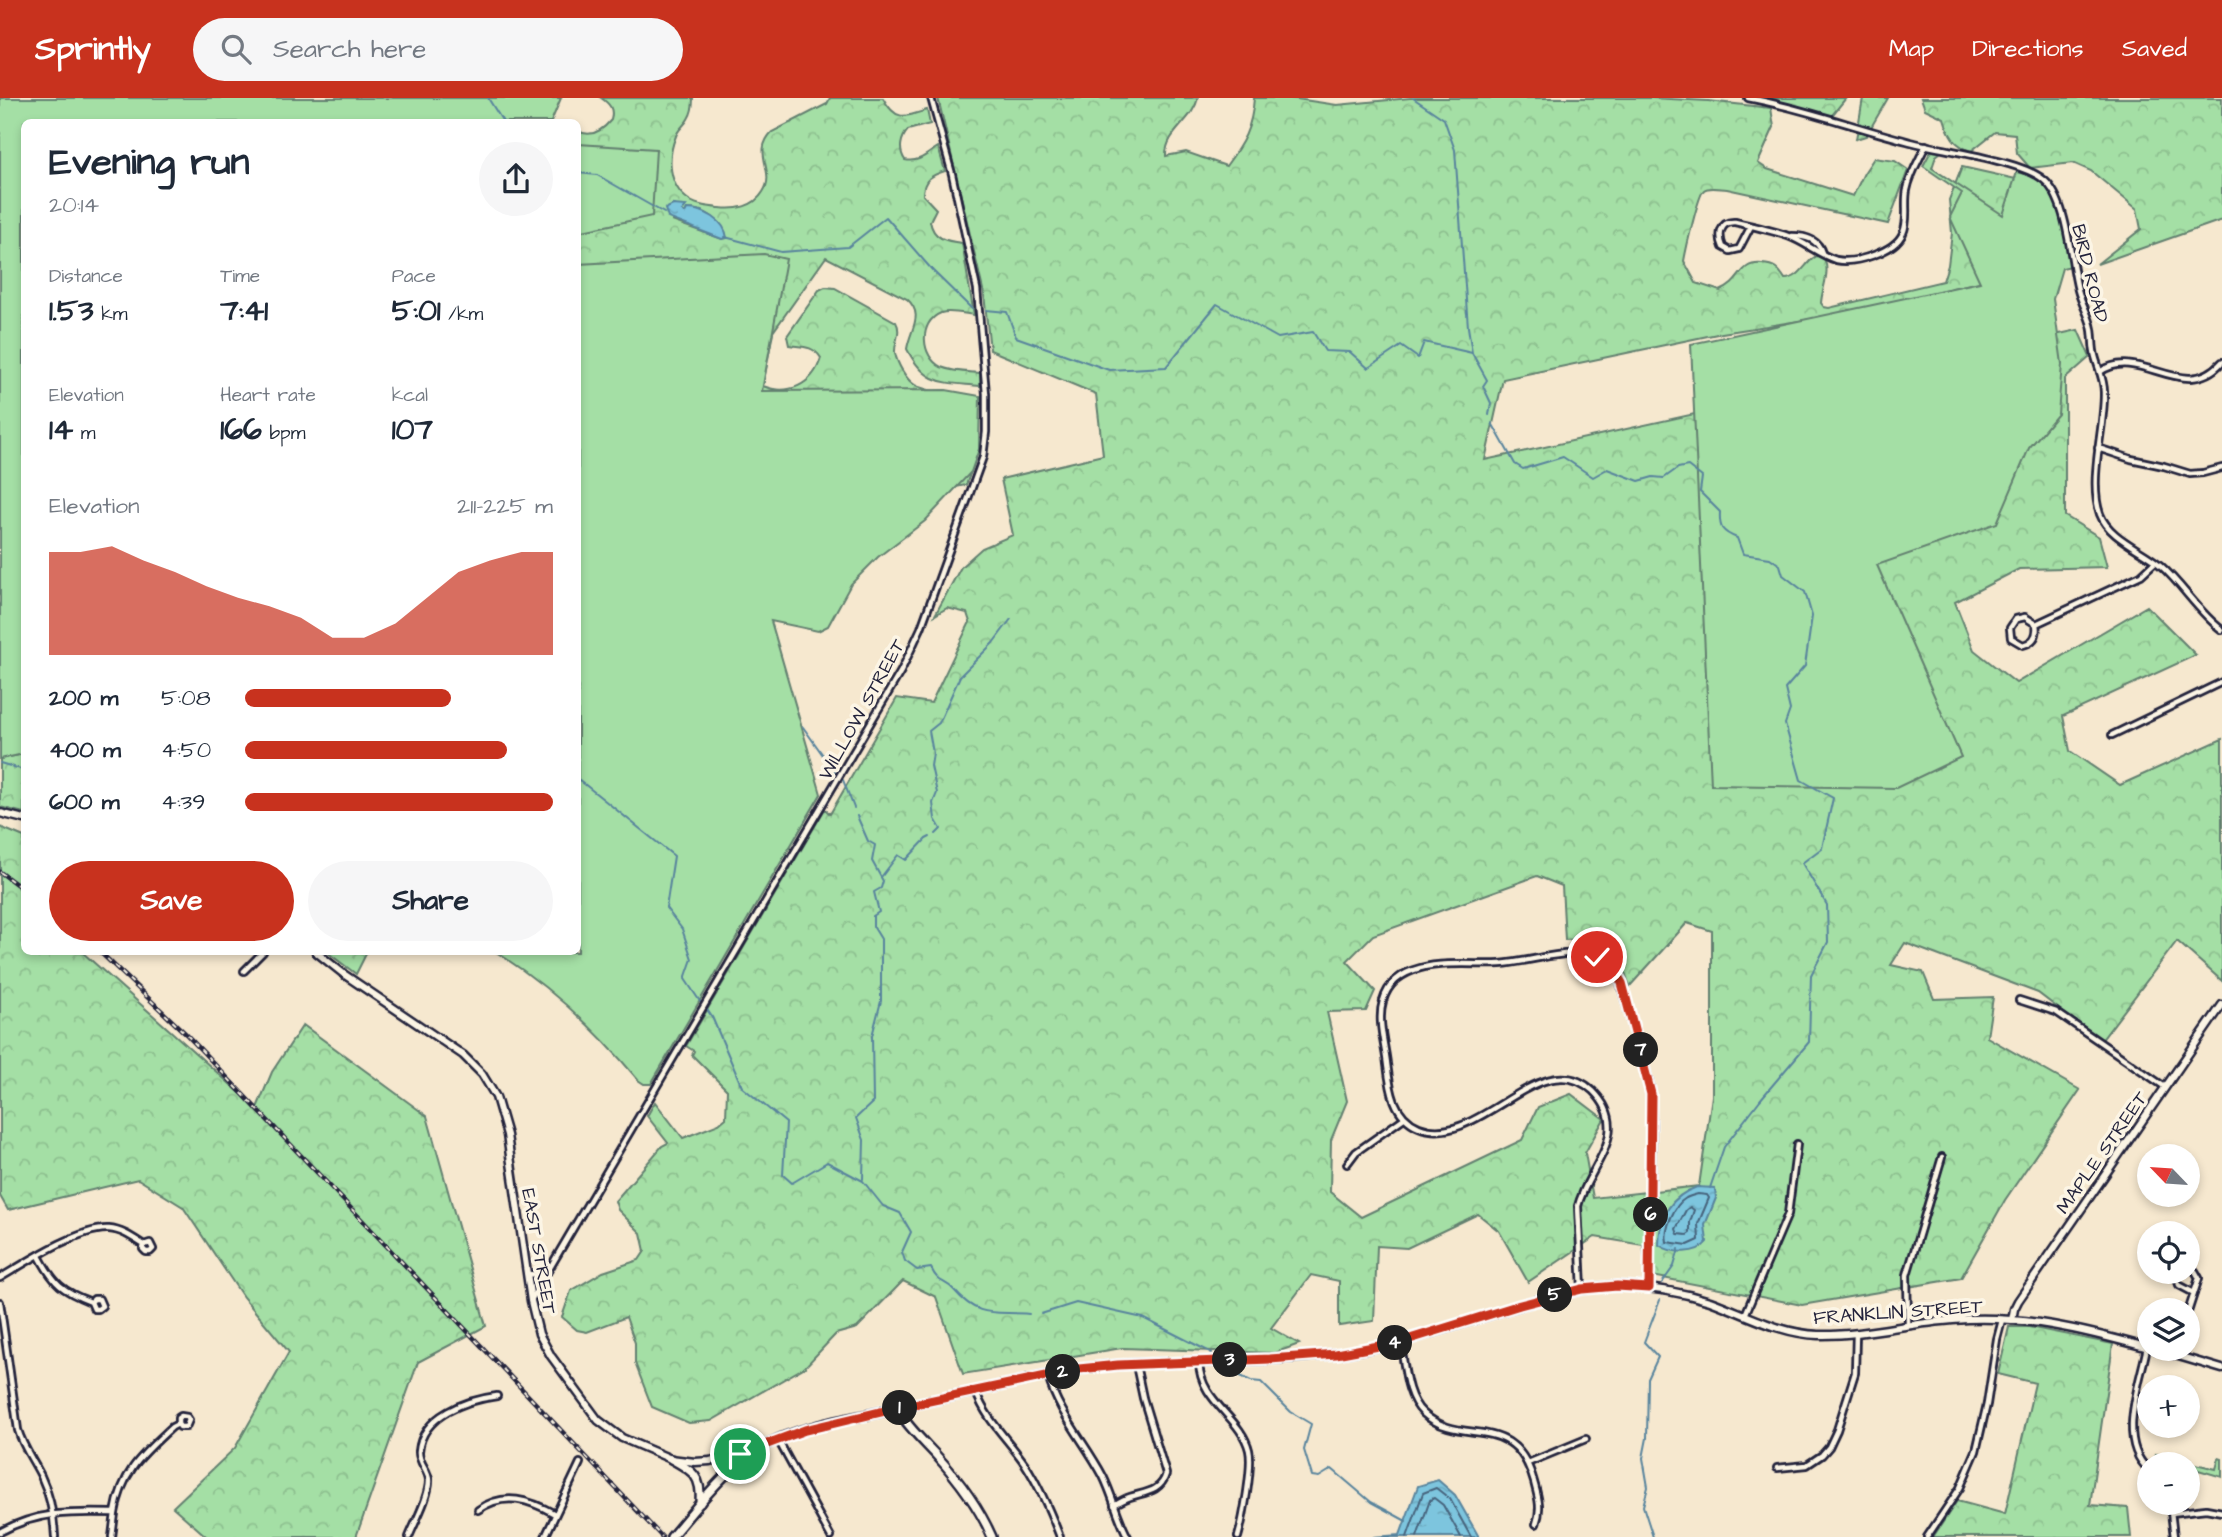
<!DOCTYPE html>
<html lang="en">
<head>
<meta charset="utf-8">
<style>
	:root { --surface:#fff; --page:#f6f6f7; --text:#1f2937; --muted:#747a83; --accent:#c8321e }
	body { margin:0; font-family:"Architects Daughter",sans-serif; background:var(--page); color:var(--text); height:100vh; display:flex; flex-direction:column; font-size:26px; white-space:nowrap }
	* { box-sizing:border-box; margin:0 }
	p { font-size:23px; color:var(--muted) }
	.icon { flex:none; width:38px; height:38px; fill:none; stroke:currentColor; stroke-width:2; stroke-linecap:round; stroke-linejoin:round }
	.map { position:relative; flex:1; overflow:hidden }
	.details { position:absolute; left:21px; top:21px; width:560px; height:836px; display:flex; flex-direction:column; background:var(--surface); border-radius:10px; box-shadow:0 4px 10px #0003 }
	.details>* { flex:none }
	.needle { width:46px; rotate:295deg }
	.tools { position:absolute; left:2137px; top:1046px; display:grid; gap:14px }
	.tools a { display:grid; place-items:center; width:63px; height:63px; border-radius:50%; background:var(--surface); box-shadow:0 4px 10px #0003; font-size:35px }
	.pin { position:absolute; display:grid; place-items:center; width:60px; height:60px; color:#fff; margin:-30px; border:4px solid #fff; border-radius:50%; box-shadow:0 2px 7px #0007 }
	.km { position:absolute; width:35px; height:35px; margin:-18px; border-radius:50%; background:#222; color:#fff; font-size:19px; line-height:35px; text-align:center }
	.round { display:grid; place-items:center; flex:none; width:74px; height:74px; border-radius:37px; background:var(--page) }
	.summary { display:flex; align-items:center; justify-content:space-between; height:119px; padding:0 28px }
	h1 { font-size:38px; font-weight:700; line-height:52px }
	.figures { display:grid; grid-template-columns:repeat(3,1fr); gap:10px; height:119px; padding:7px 28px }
	.figures div { display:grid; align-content:center }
	.figures b { font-size:30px; font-weight:700 }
	.figures small { font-size:19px; font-weight:400 }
	.figures p { font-size:19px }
	.chart { height:196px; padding:14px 28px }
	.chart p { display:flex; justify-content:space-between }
	.chart svg { width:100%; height:126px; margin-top:7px; fill:var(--accent); opacity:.7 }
	.cta { display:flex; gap:14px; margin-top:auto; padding:14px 28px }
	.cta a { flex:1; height:80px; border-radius:42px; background:var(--accent); color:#fff; font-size:28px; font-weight:700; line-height:80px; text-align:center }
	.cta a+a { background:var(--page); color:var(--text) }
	ul { padding:0 28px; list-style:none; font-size:23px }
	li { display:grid; grid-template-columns:112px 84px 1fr; align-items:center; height:52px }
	li i { height:18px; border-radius:9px; background:var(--accent) }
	header { display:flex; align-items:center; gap:42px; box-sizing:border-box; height:98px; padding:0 35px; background:var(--accent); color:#fff }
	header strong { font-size:33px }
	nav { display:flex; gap:38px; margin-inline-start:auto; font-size:24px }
	.search { width:490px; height:63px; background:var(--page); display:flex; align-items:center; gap:18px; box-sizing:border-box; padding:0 24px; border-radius:38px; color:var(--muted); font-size:26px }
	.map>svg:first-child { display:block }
	.forest { fill:url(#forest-crowns); stroke:#638070; stroke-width:2; fill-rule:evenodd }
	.park { fill:#a4dfa5; stroke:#638070; stroke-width:2 }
	.water { fill:url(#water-ripples); stroke:#59849d; stroke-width:2 }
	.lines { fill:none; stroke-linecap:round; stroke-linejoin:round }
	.shore { stroke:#46637c; stroke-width:2 }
	.stream { stroke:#59849d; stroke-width:2 }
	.minor-casing { stroke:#22223b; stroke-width:10 }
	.tertiary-casing { stroke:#22223b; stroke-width:11 }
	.secondary-casing { stroke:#22223b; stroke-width:12 }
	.minor { stroke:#fcf5e5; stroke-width:4.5 }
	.tertiary { stroke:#fcf5e5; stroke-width:6 }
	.secondary { stroke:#fcf5e5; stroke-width:7 }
	.rail-casing { stroke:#22223b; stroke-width:4.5 }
	.rail { stroke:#fcf5e5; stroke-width:2; stroke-dasharray:5; stroke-linecap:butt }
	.route-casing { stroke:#fff; stroke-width:14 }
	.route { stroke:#c8321e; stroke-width:9 }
	.labels { text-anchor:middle; stroke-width:7; stroke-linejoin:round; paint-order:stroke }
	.street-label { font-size:19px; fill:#22223b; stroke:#fcf5e5 }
</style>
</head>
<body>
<header>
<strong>Sprintly</strong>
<div class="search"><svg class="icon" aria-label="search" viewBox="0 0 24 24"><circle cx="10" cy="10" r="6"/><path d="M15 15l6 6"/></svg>Search here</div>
<nav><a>Map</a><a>Directions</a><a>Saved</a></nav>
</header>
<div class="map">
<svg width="2222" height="1439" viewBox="0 0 2222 1439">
	<defs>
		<pattern id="forest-crowns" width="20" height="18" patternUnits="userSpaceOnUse" patternTransform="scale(1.75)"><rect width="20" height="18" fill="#a4dfa5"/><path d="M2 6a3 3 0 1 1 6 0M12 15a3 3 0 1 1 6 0" fill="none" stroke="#8dbf8f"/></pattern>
		<pattern id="water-ripples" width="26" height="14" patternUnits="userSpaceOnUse" patternTransform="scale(1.75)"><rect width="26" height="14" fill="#7dc5de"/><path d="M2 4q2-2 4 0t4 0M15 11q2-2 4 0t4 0" fill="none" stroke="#6ca9bf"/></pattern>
	</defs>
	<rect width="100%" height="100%" fill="#f6e8cf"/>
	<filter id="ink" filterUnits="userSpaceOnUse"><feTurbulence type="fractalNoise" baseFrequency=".0143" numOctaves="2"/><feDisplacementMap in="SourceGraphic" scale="14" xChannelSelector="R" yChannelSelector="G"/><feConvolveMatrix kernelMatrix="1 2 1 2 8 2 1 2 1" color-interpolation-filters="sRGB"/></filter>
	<g filter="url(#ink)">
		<!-- forest -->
		<g class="forest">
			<path d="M601 0H693C693 7 692 15 688 21 685 27 678 31 676 38 667 59 668 88 689 102 698 108 710 109 720 110 736 112 754 109 763 94 777 74 751 55 772 34L827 6 830 0H883C896 24 905 19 927 12L930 26 908 32C901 40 898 52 905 62 919 65 927 56 938 49L945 73C932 77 923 81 923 97L936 111 930 123C933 141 946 143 962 145L974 217C965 216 950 212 941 215 918 224 921 259 941 269 953 274 967 274 980 275V288C943 284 926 288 907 251 910 231 925 217 907 201L826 159 773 234 763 288C788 298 813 287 821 260 813 247 801 249 789 247L787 238 819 192 825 189 835 190 896 224C902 234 894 244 895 255 897 265 906 282 915 287 930 295 962 297 979 300V351L966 387 578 470V33C591 40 602 33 611 22 614 11 610 6 601 0ZM673 107 683 110 682 113 685 115 687 111C707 111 720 122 727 140L722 141 672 123Z"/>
			<path d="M938 0H1198C1193 23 1165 34 1166 58L1186 54 1226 68C1243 45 1252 30 1254 0H1290L1337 7 1410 0H1651L1708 3 1771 10 1774 29 1758 65 1767 71 1853 98 1864 75 1874 60 1895 63 1908 72 1888 126 1727 91C1721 91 1709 88 1704 92 1698 97 1686 152 1684 163L1696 185 1720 193C1743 184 1738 164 1762 166 1775 167 1778 170 1785 181 1802 181 1806 160 1821 156 1833 170 1822 189 1821 205L1824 209 1829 210 1943 183 1948 167 1952 135 1949 102 1962 69 2034 85 2063 165 1824 219 1722 235 1503 281 1485 362 2078 232 2090 259 2065 281V418L2099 439 2107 469 2019 471 1955 504 1974 552 2016 585 2147 508 2196 557 2063 618 2070 653 2120 687 2222 641V883L2177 843 2101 943 2038 895 1905 845 1891 867 1923 874 1934 901 1993 899 1987 939 2080 992 2005 1102 1961 1180 1802 1207 1647 1177 1643 1147 1595 1139 1528 1184 1499 1133 1478 1116 1407 1150 1377 1148 1374 1223 1339 1228V1183L1311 1177 1271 1230 1299 1246 1275 1255 1122 1250 963 1276 936 1199 903 1183 857 1230 836 1236 805 1269 711 1323 689 1325 652 1309 635 1265V1245L626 1219 587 1234 577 1232 562 1219 571 1193 603 1174 639 1162 645 1153 641 1135 618 1112 615 1103 662 1048 668 1045 647 1018 655 1004 683 1040 719 1026 726 1020 727 992 692 957 694 953 686 948 825 711 830 716 897 600 931 605 970 524 967 515 947 510 935 517 961 469 982 450 1013 437 1001 381 1103 357 1096 296 990 252 984 196ZM1537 778 1562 788 1565 842 1596 841 1621 864 1630 888 1687 825 1712 833V998L1699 1088 1593 1100 1585 1055 1604 1021 1571 996 1538 1009 1522 1042 1361 1119 1330 1094 1331 1042 1347 1003 1327 914 1366 913 1375 893 1347 863 1373 837Z"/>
			<path d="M1756 0H1846L1829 21Z"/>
			<path d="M1863 0H1888L1866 38 1856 41Z"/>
			<path d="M1921 0H2222V122L2097 166 2141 131 2137 111 2091 73 2073 65 2030 70 2017 55 2015 36 1995 34 1971 53C1954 47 1949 37 1944 20L1925 11Z"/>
			<path d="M24 656V715L0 709V661Z"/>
			<path d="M0 729 24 739V854H82L257 1010 272 974 303 927 427 1018 486 1228 418 1264 356 1439H207L173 1409 235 1350 289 1254 243 1199 183 1109 138 1081 8 1112 0 1098Z"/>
			<path d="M327 854H367L356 876Z"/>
			<path d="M2009 1229H2029L2113 1246 2090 1407 2128 1410 2131 1439H1933L1957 1403 2005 1416 2035 1285 1998 1276Z"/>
			<path d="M2156 1356 2216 1371 2219 1360 2222 1361V1379L2188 1369V1367H2179L2155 1360Z"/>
		</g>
		<!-- park -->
		<g class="park">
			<path d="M0 0H561L551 24H24V656L0 661Z"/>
			<path d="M578 46 656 51 652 118 578 134Z"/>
			<path d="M1931 53 1941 54 1936 58 1932 70 2003 117 2017 74C2026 76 2035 78 2042 84 2062 101 2066 144 2071 168L2062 170 2053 201 2062 266 2058 316 2029 350 1997 425 1877 467 1961 659 1896 690 1711 687 1691 246 1980 184 1950 119 1962 95 1923 68Z"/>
			<path d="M764 156 786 161 762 293 946 292 980 298 979 351 971 374 925 423 878 459 851 486 828 528 818 533 771 523 821 696 651 986H644L638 982C597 932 551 889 496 854H578V166Z"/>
		</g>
		<!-- water -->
		<g class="water">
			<path d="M673 107 686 108 682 113 685 115 687 111C704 111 725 122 727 140L722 141 668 120 665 111Z"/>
			<path d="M1697 1089 1715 1090 1716 1100 1705 1127 1707 1144C1697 1157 1672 1156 1659 1147 1659 1119 1671 1098 1697 1089Z"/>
			<path d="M1438 1382 1455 1397 1479 1439H1373L1400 1437 1418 1388Z"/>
		</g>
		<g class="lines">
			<!-- shore -->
			<g class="shore">
				<path d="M1698 1096 1707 1097 1709 1100 1698 1126 1699 1142 1688 1147 1667 1144C1664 1131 1674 1107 1686 1100 1690 1098 1694 1097 1698 1096Z"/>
				<path d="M1690 1109 1694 1112 1690 1124V1135L1687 1137 1678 1136 1676 1131 1686 1112Z"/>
				<path d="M1407 1439 1423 1395 1436 1390 1450 1401 1471 1439"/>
				<path d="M1417 1439 1430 1402 1434 1400 1443 1407 1461 1439"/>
			</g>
			<!-- stream -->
			<g class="stream">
				<path d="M488 0 503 24"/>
				<path d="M1413 0 1444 21 1455 52 1468 229 1472 255 1487 282 1483 288 1491 305 1489 317"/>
				<path d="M578 75 597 77 664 115"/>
				<path d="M725 139 781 154 848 149 886 119 933 173 972 211"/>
				<path d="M986 212 1007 214 1016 239 1109 272 1166 269 1217 206 1278 240 1313 234 1325 253 1350 254 1368 270 1401 248 1418 260 1424 244 1472 255"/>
				<path d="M1492 325 1515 366 1523 371 1563 359 1593 379 1607 371 1639 383 1653 379 1664 380 1678 370 1688 368 1702 379 1700 394 1720 414C1719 430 1722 434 1737 440L1743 456 1770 460 1780 467 1783 477 1805 494 1812 518 1805 568 1785 591 1790 612 1785 626 1801 682 1833 700 1822 750 1802 765 1827 807 1828 844 1811 877 1809 944 1760 1002 1724 1049 1710 1090"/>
				<path d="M803 629 835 674"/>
				<path d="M0 665 24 672"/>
				<path d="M578 681 674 758 666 810 682 831 692 861 685 881 701 905"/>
				<path d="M843 682 854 710"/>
				<path d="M857 718 868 743 875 747 872 763 883 783 881 790 874 794 879 814 873 818V828L881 841V903L872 938 873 1004 856 1020 864 1042 863 1081"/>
				<path d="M936 736 941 731 935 721 933 705 937 695 931 668 933 655 929 633 939 625 960 578 993 545 1011 521"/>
				<path d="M882 778 898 757 906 762 926 741 930 739"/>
				<path d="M706 910 712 919 742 989 786 1025 783 1077 792 1085 827 1064 863 1083 883 1108 900 1115 911 1134 902 1154 905 1163 917 1172 931 1170C939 1187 944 1181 954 1192 979 1221 994 1213 1029 1216"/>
				<path d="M1662 1185 1674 1168 1679 1151"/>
				<path d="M1041 1216 1076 1205 1143 1220 1212 1255"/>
				<path d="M1228 1272 1251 1283 1261 1284 1291 1314 1311 1326 1304 1352 1312 1378 1319 1379 1332 1371 1371 1404 1406 1423"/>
				<path d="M1653 1439 1643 1408 1648 1389 1643 1360 1647 1340 1648 1281 1658 1259 1644 1244 1660 1202"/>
			</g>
			<!-- minor casing -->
			<g class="minor-casing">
				<g id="minor">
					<path d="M1748 0C1802 10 1853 29 1907 43 1939 52 2021 62 2044 82 2068 102 2070 162 2078 192 2081 204 2088 215 2091 227 2094 237 2092 248 2095 258 2098 270 2104 281 2104 294 2105 329 2088 382 2100 416 2109 440 2141 451 2160 467 2183 487 2198 514 2222 532"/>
					<path d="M1751 128 1739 151 1730 153 1723 149C1718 137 1720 123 1735 124 1753 128 1771 132 1788 138 1805 144 1819 157 1836 162 1855 166 1895 154 1903 135 1909 122 1904 106 1907 92 1910 76 1919 62 1926 47"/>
					<path d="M1792 138C1806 138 1818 141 1822 155"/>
					<path d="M2100 274C2140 246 2184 307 2222 264"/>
					<path d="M2098 350 2131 361 2164 368 2190 376 2203 375 2222 370"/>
					<path d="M2036 526 2025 519 2016 521 2010 530 2011 540 2023 547C2034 544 2038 537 2036 526L2141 477 2155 464"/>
					<path d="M2112 637 2222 584"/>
					<path d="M244 873 263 854"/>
					<path d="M2019 902 2056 914 2165 989"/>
					<path d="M1347 1066 1356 1054 1404 1020"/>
					<path d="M39 1158C54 1186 62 1193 91 1204L94 1201H99L102 1208 98 1211H94L91 1204"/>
					<path d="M2188 1170 2195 1173 2199 1180 2188 1214"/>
					<path d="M2180 1174 2177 1180 2179 1187 2194 1195"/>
					<path d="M527 1176 546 1177"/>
					<path d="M0 1180C25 1165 80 1129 109 1131 122 1132 133 1140 144 1147L143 1151 146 1154H150L153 1151 150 1145 144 1147"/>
					<path d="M1582 1191 1578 1108C1588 1068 1634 1034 1593 993 1541 943 1478 1053 1419 1029 1393 1018 1390 991 1387 966 1385 947 1377 922 1383 903 1396 856 1464 868 1500 866 1527 864 1553 855 1579 855L1591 857 1601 862 1610 869 1619 880 1650 988 1652 1026 1649 1190"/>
					<path d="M531 1202 901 573 921 530 983 359 986 334V296L977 191 952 76 931 0"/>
					<path d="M0 1204 18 1332C23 1349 33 1362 41 1378 50 1397 54 1418 55 1439"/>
					<path d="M1745 1217 1788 1116 1797 1046"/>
					<path d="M1908 1226 1907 1177 1942 1059"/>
					<path d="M1400 1244C1405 1266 1405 1298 1423 1315 1462 1351 1514 1311 1534 1384 1538 1399 1542 1410 1536 1426"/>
					<path d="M2147 1249C2140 1286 2116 1344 2149 1372"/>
					<path d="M1199 1264C1200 1304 1241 1319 1249 1352 1253 1368 1243 1422 1238 1439"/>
					<path d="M1048 1278C1058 1315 1085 1344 1103 1378 1113 1398 1117 1419 1128 1439"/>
					<path d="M976 1294C986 1322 1008 1341 1025 1366 1040 1389 1050 1413 1060 1439"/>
					<path d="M778 1342 831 1439"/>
					<path d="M1528 1365 1586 1341"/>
					<path d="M1777 1370 1807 1367 1822 1357 1829 1349 1837 1332 1855 1275 1856 1235"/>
					<path d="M2170 1405 2174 1439"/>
					<path d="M1114 1407C1119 1404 1124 1401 1130 1399 1145 1394 1161 1394 1166 1376L1143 1300 1136 1267"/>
					<path d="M478 1412C504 1393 530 1402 555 1416"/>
					<path d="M2171 1415 2206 1411 2222 1414"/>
					<path d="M0 1434C39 1413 71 1414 115 1415 122 1373 142 1357 172 1329L178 1326 180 1329H186L189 1322 187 1319 181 1318 178 1320V1326"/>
					<path d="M112 1439 115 1415"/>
					<path d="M409 1439C415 1424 429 1399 429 1383 429 1372 418 1365 419 1353 422 1317 467 1302 497 1298"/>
					<path d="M545 1439 580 1365"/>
					<path d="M1927 1439 1960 1390 1976 1353 1987 1306 1997 1241 2002 1222"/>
				</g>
			</g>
			<!-- tertiary casing -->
			<g class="tertiary-casing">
				<g id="tertiary">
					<path d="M0 715 24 721"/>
					<path d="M316 854 345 877 463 957 482 976 496 999 507 1037 531 1203 539 1236 551 1258 598 1322 622 1340 671 1361 695 1364 710 1363 751 1353"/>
					<path d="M2012 1222 2014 1211 2018 1203 2222 907"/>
					<path d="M2155 1251 2222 1271"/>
					<path d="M897 1311C924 1303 951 1299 978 1293 1024 1283 1070 1270 1117 1267 1200 1262 1285 1266 1367 1251 1425 1240 1482 1218 1539 1202 1566 1194 1594 1187 1621 1188 1651 1189 1681 1194 1710 1203 1746 1216 1780 1236 1819 1237 1864 1238 1909 1225 1953 1222 2021 1216 2084 1232 2149 1250"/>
				</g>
			</g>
			<!-- secondary casing -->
			<g class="secondary-casing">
				<g id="secondary">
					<path d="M671 1361C693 1373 702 1378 700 1405"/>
					<path d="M671 1439C694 1412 728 1368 758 1351 799 1327 851 1320 897 1311 908 1329 922 1342 936 1357 958 1381 979 1409 992 1439"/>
				</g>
			</g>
			<!-- minor -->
			<use href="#minor" class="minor"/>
			<!-- tertiary -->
			<use href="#tertiary" class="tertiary"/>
			<!-- secondary -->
			<use href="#secondary" class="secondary"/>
			<!-- rail casing -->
			<g class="rail-casing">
				<g id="rail">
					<path d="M0 774 24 792"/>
					<path d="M100 854 186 936 662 1439"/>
				</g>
			</g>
			<!-- rail -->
			<use href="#rail" class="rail"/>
		</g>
	</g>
	<g class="lines" filter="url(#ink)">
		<!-- route casing -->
		<g class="route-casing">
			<path id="route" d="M740 1356 805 1332 910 1307 1079 1271 1118 1267 1270 1261 1336 1256 1400 1244 1520 1207 1582 1191 1617 1188 1649 1190 1651 996 1622 885 1614 872 1597 859"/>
		</g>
		<!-- route -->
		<use href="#route" class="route"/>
	</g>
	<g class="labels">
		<!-- street labels -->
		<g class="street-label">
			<text transform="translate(2091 175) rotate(76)" y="7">BIRD ROAD</text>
			<text transform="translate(861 611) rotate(-61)" y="7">WILLOW STREET</text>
			<text transform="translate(2101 1054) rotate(-55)" y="7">MAPLE STREET</text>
			<text transform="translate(540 1153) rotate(80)" y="7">EAST STREET</text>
			<text transform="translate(1898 1213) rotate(-4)" y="7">FRANKLIN STREET</text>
		</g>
	</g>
</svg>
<div class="tools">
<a><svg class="needle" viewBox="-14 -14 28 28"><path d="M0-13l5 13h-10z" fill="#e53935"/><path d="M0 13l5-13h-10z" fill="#747a83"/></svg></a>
<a><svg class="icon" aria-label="locate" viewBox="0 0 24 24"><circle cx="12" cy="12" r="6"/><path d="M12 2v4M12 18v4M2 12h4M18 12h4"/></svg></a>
<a><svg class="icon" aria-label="layers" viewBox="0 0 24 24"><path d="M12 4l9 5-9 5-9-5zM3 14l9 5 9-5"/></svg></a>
<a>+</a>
<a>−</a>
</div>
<div class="pin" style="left:740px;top:1356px;background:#1e9e55"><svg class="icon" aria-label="arrive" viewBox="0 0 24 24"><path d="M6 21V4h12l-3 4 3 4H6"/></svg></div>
<div class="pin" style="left:1597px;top:859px;background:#d93025"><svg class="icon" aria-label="check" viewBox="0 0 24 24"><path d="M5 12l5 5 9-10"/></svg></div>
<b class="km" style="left:900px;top:1310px">1</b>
<b class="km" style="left:1063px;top:1274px">2</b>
<b class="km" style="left:1230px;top:1262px">3</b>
<b class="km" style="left:1395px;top:1245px">4</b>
<b class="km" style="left:1555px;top:1197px">5</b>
<b class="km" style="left:1651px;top:1117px">6</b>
<b class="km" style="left:1641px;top:952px">7</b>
<section class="details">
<div class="summary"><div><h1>Evening run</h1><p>20:14</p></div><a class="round"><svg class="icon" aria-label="share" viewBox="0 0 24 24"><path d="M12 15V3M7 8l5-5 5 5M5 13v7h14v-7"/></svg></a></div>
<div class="figures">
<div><p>Distance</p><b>1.53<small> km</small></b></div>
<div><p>Time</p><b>7:41</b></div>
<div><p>Pace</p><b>5:01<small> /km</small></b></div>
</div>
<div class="figures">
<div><p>Elevation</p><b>14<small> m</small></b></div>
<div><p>Heart rate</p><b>166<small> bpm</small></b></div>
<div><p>kcal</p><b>107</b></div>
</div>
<div class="chart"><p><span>Elevation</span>211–225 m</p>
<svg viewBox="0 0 160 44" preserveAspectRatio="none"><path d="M0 44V8L10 8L20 6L30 11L40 15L50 20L60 24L70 27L80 31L90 38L100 38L110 33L120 24L130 15L140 11L150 8L160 8V44z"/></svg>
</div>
<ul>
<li><b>200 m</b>5:08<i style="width:67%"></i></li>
<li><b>400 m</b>4:50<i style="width:85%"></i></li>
<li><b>600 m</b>4:39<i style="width:100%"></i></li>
</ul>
<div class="cta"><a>Save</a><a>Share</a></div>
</section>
</div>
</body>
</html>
